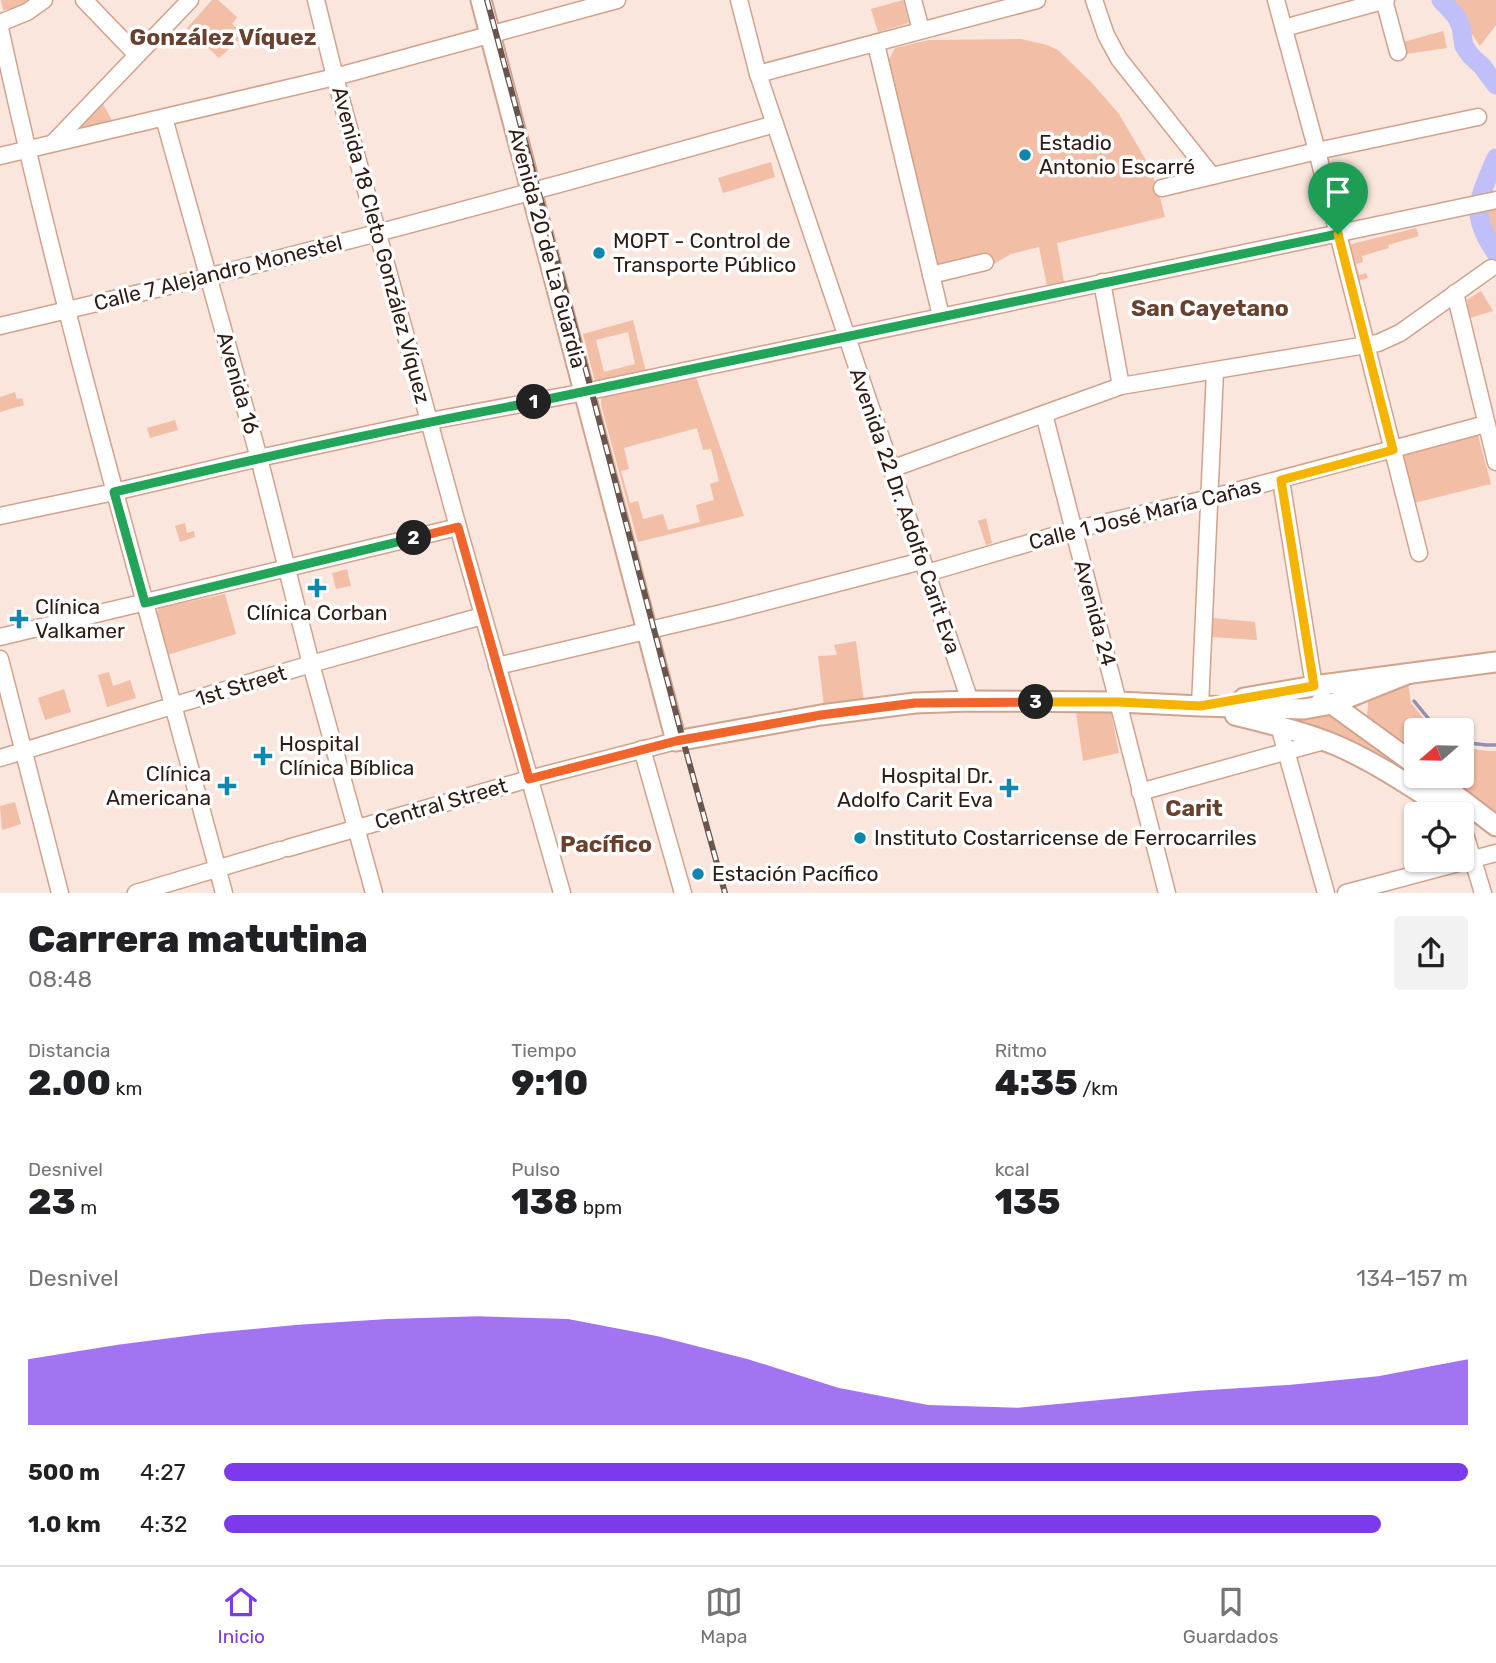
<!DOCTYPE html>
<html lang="es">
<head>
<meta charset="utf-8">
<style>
	:root { --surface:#fff; --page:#f2f2f2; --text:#202124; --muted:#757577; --line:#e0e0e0; --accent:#7c3aed }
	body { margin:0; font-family:Rubik,sans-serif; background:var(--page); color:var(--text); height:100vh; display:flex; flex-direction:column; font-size:26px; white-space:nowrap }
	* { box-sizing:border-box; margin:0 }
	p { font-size:23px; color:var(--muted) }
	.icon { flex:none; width:38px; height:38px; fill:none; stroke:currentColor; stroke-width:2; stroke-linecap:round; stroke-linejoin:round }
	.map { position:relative; height:893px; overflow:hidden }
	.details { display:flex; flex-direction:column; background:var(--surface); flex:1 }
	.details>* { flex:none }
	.needle { width:46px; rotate:250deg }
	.controls { position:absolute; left:1404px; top:718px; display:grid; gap:14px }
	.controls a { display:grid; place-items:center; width:70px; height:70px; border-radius:7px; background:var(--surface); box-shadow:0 2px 5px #0004; font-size:35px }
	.pin { position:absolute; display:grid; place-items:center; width:60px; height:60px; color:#fff; margin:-72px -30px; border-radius:50% 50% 50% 0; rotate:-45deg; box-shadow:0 0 7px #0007 }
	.pin .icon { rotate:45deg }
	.km { position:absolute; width:35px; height:35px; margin:-18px; border-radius:50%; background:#222; color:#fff; font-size:19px; line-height:35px; text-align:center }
	.round { display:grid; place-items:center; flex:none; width:74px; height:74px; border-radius:7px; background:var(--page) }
	.head { display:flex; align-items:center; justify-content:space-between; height:119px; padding:0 28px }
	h1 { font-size:38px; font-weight:800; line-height:52px }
	.figures { display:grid; grid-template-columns:repeat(3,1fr); gap:10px; height:119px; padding:7px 28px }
	.figures div { display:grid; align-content:center }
	.figures b { font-size:35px; font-weight:800 }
	.figures small { font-size:19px; font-weight:400 }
	.figures p { font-size:19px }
	.chart { height:196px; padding:14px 28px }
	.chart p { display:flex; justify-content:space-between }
	.chart svg { width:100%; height:126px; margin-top:7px; fill:var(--accent); opacity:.7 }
	ul { padding:0 28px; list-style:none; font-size:23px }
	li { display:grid; grid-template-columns:112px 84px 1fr; align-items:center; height:52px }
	li i { height:18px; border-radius:9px; background:var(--accent) }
	.menu { display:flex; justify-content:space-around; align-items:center; height:98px; border-top:2px solid var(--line); background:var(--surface); font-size:19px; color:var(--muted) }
	.menu a { display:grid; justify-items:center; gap:4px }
	.menu .selected { color:var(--accent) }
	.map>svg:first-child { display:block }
	.green { fill:#f2bea5; fill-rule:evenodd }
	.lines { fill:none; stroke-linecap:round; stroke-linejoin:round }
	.stream { stroke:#958eb4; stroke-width:3.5 }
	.river { stroke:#c1bff9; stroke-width:19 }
	.minor-casing { stroke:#d1a28c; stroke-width:19 }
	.major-casing { stroke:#d1a28c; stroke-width:23 }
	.minor { stroke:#fff; stroke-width:16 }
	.major { stroke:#fff; stroke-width:19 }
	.rail-casing { stroke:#68554d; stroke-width:6 }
	.rail { stroke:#fff; stroke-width:3.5; stroke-dasharray:10; stroke-linecap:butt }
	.split-1-casing { stroke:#fff; stroke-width:14 }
	.split-2-casing { stroke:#fff; stroke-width:14 }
	.split-3-casing { stroke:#fff; stroke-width:14 }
	.split-4-casing { stroke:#fff; stroke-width:14 }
	.split-1 { stroke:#22a559; stroke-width:9 }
	.split-2 { stroke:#22a559; stroke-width:9 }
	.split-3 { stroke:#f0652b; stroke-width:9 }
	.split-4 { stroke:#f5b400; stroke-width:9 }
	.poi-dot { fill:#0f86ab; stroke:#fff; stroke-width:2.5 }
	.labels { text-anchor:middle; stroke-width:7; stroke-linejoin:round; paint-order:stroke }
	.poi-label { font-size:21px; fill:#2e1c14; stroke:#fff; text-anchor:start }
	.street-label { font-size:21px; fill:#2e1c14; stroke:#fff }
	.neighbourhood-label { font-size:23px; font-weight:bold; fill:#69412e; stroke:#fff }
</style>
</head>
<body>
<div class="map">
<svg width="1496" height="893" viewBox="0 0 1496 893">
	<rect width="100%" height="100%" fill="#fae6dd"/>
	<!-- green -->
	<g class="green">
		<path d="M1 0H32L12 9 3 10Z"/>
		<path d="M212 0H218L237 17 232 24 245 35 219 58 187 28Z"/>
		<path d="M903 0 909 23 878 32 871 9Z"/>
		<path d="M1452 0H1496V25L1480 46 1462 19Z"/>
		<path d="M1443 31 1447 48 1406 54 1403 42Z"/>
		<path d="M1021 39 1047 45 1058 50 1092 83 1119 114 1147 162 1158 189 1165 217 1057 243 1064 282 1047 286 1039 247 1011 254 987 268 945 266 934 262 887 63 895 48 929 40Z"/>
		<path d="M103 104 114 124 70 135Z"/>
		<path d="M771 162 775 177 723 193 718 178Z"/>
		<path d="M1496 209V246L1489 235 1483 212Z"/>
		<path d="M1416 228 1419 236 1388 245 1389 248 1362 256 1363 262 1356 264 1359 275 1366 273 1368 278 1357 281 1348 245Z"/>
		<path d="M1481 291 1493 311 1470 318 1467 300Z"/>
		<path d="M633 320 646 372 600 382 596 381 594 378 583 334ZM628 332 635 364 604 372 596 340Z"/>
		<path d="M695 374 744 516 638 542 601 405V399L605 394ZM697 428 703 450 711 449 719 481 710 484 714 500 696 505 700 522 668 530 663 514 643 519 638 501 630 503 621 471 629 469 624 448Z"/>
		<path d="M15 392 17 399 22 398 24 405 0 412V397Z"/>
		<path d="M175 420 178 430 150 438 147 428Z"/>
		<path d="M1478 435 1491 484 1414 503 1402 456Z"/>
		<path d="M986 518 992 543 986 545 978 521Z"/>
		<path d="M185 523 187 533 194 531 195 537 180 542 175 526Z"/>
		<path d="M347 569 351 586 336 589 332 573Z"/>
		<path d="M225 594 236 634 167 655 155 616 159 608Z"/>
		<path d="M1213 618 1255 622 1257 640 1211 637Z"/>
		<path d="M856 641 864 702 824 707 818 656 837 655 834 645Z"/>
		<path d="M109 672 113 686 130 680 136 698 107 707 98 675Z"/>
		<path d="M1408 683 1411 703 1433 730H1416V757L1375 727 1367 716 1369 694Z"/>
		<path d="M64 689 71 712 45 720 38 698Z"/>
		<path d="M1224 708 1334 714 1416 773V775H1419L1451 800Z"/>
		<path d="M1076 712 1111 713 1119 753 1083 761Z"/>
		<path d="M1461 747 1487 751H1496V813L1441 775H1461Z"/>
		<path d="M15 802 21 824 2 830 0 806Z"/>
	</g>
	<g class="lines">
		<!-- stream -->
		<g class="stream">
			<path d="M1414 701 1438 730"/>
			<path d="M1461 742 1486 745H1496"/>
		</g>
		<!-- river -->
		<g class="river">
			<path d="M1441 0 1456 16 1461 27 1464 46 1471 56 1482 66 1496 85"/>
			<path d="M1496 158C1479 199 1468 213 1496 253"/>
		</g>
		<!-- minor casing -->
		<g class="minor-casing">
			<g id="minor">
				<path d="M84 0 137 55"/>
				<path d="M316 0 335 77 458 527 562 893"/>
				<path d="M739 0 758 74 970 701"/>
				<path d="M913 0 921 30"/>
				<path d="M1094 0 1106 35 1119 59 1212 176"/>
				<path d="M1276 0 1317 151 1419 553"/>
				<path d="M1384 0 1398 52"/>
				<path d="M0 23 27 12 44 0"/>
				<path d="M0 28C63 320 147 605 224 893"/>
				<path d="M1284 28 1386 0"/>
				<path d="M876 44 941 316"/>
				<path d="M758 74 1037 0"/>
				<path d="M164 118 259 458 311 664 374 893"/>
				<path d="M54 142 190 0"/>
				<path d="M0 156 335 77 617 0"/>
				<path d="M1162 188 1317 151 1478 117"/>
				<path d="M931 275 985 262"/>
				<path d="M1102 282 1121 386"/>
				<path d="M1455 293 1496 462"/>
				<path d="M0 326C70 309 141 293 211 276 400 228 587 177 775 124"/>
				<path d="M1044 414 1167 893"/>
				<path d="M891 469 1121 386 1378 343 1400 333 1491 268"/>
				<path d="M1281 480 1314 686"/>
				<path d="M0 516 114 492 259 458 430 421 585 392 1496 200"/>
				<path d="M927 573 1073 530 1210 498 1486 424"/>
				<path d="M0 637 458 527"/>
				<path d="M0 659 60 893"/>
				<path d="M497 666 726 612 922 561"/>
				<path d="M1200 706 1215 371"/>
				<path d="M1279 726 1326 893"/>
				<path d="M642 749 683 893"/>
				<path d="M0 758 311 664 482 616"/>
				<path d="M1140 792 1324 741"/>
				<path d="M1461 821 1483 893"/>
				<path d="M288 848 529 779 676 741"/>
				<path d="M136 893 280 850"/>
				<path d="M1346 893 1496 853"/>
			</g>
		</g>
		<!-- major casing -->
		<g class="major-casing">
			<g id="major">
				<path d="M481 0 676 741 821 715 915 703 970 701 1119 702 1200 706 1304 709 1332 704 1407 674"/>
				<path d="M1244 698 1314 686 1496 662"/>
				<path d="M1321 702 1332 704 1416 765"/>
				<path d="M1235 715C1270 724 1305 732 1338 746 1379 764 1416 790 1454 814"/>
				<path d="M1429 775 1496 826"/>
			</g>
		</g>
		<!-- minor -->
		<use href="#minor" class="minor"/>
		<!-- major -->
		<use href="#major" class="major"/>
		<!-- rail casing -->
		<g class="rail-casing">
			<path id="rail" d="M487 0 562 279 683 740 725 893"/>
		</g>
		<!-- rail -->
		<use href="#rail" class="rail"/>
	</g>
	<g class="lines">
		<!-- split-1 casing -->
		<g class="split-1-casing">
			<path id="split-1" d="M534 402 1338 234"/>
		</g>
		<!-- split-2 casing -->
		<g class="split-2-casing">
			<path id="split-2" d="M414 538 145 603 114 492C254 459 393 428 534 402"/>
		</g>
		<!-- split-3 casing -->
		<g class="split-3-casing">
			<path id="split-3" d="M414 538 458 527 529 779 676 741 821 715 915 703 1036 702"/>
		</g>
		<!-- split-4 casing -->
		<g class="split-4-casing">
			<path id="split-4" d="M1036 702H1119L1200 706 1314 686 1281 480 1393 450 1338 234"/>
		</g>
		<!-- split-1 -->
		<use href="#split-1" class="split-1"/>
		<!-- split-2 -->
		<use href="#split-2" class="split-2"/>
		<!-- split-3 -->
		<use href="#split-3" class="split-3"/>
		<!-- split-4 -->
		<use href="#split-4" class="split-4"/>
	</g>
	<!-- markers -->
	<g class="poi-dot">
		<circle cx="1025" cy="155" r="7"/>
		<circle cx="599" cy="253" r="7"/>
		<path d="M313.5 577.5h7v7h7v7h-7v7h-7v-7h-7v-7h7z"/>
		<path d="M15.5 608.5h7v7h7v7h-7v7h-7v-7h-7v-7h7z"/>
		<path d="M259.5 745.5h7v7h7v7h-7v7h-7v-7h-7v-7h7z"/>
		<path d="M223.5 775.5h7v7h7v7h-7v7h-7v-7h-7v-7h7z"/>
		<path d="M1005.5 777.5h7v7h7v7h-7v7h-7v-7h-7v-7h7z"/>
		<circle cx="860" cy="838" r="7"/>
		<circle cx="698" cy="874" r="7"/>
	</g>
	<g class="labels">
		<!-- poi labels -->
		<g class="poi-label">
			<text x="1039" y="150">Estadio<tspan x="1039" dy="24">Antonio Escarré</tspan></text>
			<text x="613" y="248">MOPT - Control de<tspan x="613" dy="24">Transporte Público</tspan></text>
			<text x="35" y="614">Clínica<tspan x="35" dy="24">Valkamer</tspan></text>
			<text x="317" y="620" text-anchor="middle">Clínica Corban</text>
			<text x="279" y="751">Hospital<tspan x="279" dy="24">Clínica Bíblica</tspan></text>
			<text x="211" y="781" text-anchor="end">Clínica<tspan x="211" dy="24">Americana</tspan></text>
			<text x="993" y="783" text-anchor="end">Hospital Dr.<tspan x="993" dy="24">Adolfo Carit Eva</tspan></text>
			<text x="874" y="845">Instituto Costarricense de Ferrocarriles</text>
			<text x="712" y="881">Estación Pacífico</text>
		</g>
		<!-- street labels -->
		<g class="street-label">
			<text transform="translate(381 245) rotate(75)" y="7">Avenida 18 Cleto González Víquez</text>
			<text transform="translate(547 248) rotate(75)" y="7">Avenida 20 de La Guardia</text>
			<text transform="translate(218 273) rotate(-14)" y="7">Calle 7 Alejandro Monestel</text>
			<text transform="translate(238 383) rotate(74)" y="7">Avenida 16</text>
			<text transform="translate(905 511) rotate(71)" y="7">Avenida 22 Dr. Adolfo Carit Eva</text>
			<text transform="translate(1145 514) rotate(-14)" y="7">Calle 1 José María Cañas</text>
			<text transform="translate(1095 613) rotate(75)" y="7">Avenida 24</text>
			<text transform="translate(241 686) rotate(-17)" y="7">1st Street</text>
			<text transform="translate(441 804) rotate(-16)" y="7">Central Street</text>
		</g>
		<!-- neighbourhood labels -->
		<g class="neighbourhood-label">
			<text x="223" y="45">González Víquez</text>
			<text x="1210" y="316">San Cayetano</text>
			<text x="1194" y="816">Carit</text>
			<text x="606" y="852">Pacífico</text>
		</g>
	</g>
</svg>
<div class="controls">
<a><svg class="needle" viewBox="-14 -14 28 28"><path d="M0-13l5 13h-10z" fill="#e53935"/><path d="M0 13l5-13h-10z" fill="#757577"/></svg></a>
<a><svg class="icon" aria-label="locate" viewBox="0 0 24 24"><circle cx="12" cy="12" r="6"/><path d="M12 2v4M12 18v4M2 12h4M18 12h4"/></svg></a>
</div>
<div class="pin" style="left:1338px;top:234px;background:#1e9e55"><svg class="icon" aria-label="arrive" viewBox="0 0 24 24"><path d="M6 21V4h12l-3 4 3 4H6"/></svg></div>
<b class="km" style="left:534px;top:402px">1</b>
<b class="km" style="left:414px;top:538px">2</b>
<b class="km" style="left:1036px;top:702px">3</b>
</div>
<section class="details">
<div class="head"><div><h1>Carrera matutina</h1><p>08:48</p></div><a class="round"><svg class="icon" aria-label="share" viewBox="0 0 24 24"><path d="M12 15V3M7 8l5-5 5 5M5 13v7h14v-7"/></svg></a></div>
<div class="figures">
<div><p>Distancia</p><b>2.00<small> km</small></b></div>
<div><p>Tiempo</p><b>9:10</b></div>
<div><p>Ritmo</p><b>4:35<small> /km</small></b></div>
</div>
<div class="figures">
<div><p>Desnivel</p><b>23<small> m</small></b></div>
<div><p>Pulso</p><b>138<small> bpm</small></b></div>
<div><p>kcal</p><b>135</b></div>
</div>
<div class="chart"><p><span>Desnivel</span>134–157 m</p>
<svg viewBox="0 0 160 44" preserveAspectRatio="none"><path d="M0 44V21L10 16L20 12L30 9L40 7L50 6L60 7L70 13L80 21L90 31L100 37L110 38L120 35L130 32L140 30L150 27L160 21V44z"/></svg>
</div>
<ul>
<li><b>500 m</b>4:27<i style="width:100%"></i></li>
<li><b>1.0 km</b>4:32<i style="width:93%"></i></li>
</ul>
</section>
<nav class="menu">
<a class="selected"><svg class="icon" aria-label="home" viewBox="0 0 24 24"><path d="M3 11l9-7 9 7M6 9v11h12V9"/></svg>Inicio</a>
<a><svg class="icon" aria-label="map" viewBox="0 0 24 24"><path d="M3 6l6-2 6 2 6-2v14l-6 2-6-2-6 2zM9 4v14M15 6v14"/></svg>Mapa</a>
<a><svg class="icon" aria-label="saved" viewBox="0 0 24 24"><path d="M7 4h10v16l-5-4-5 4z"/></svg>Guardados</a>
</nav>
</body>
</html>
